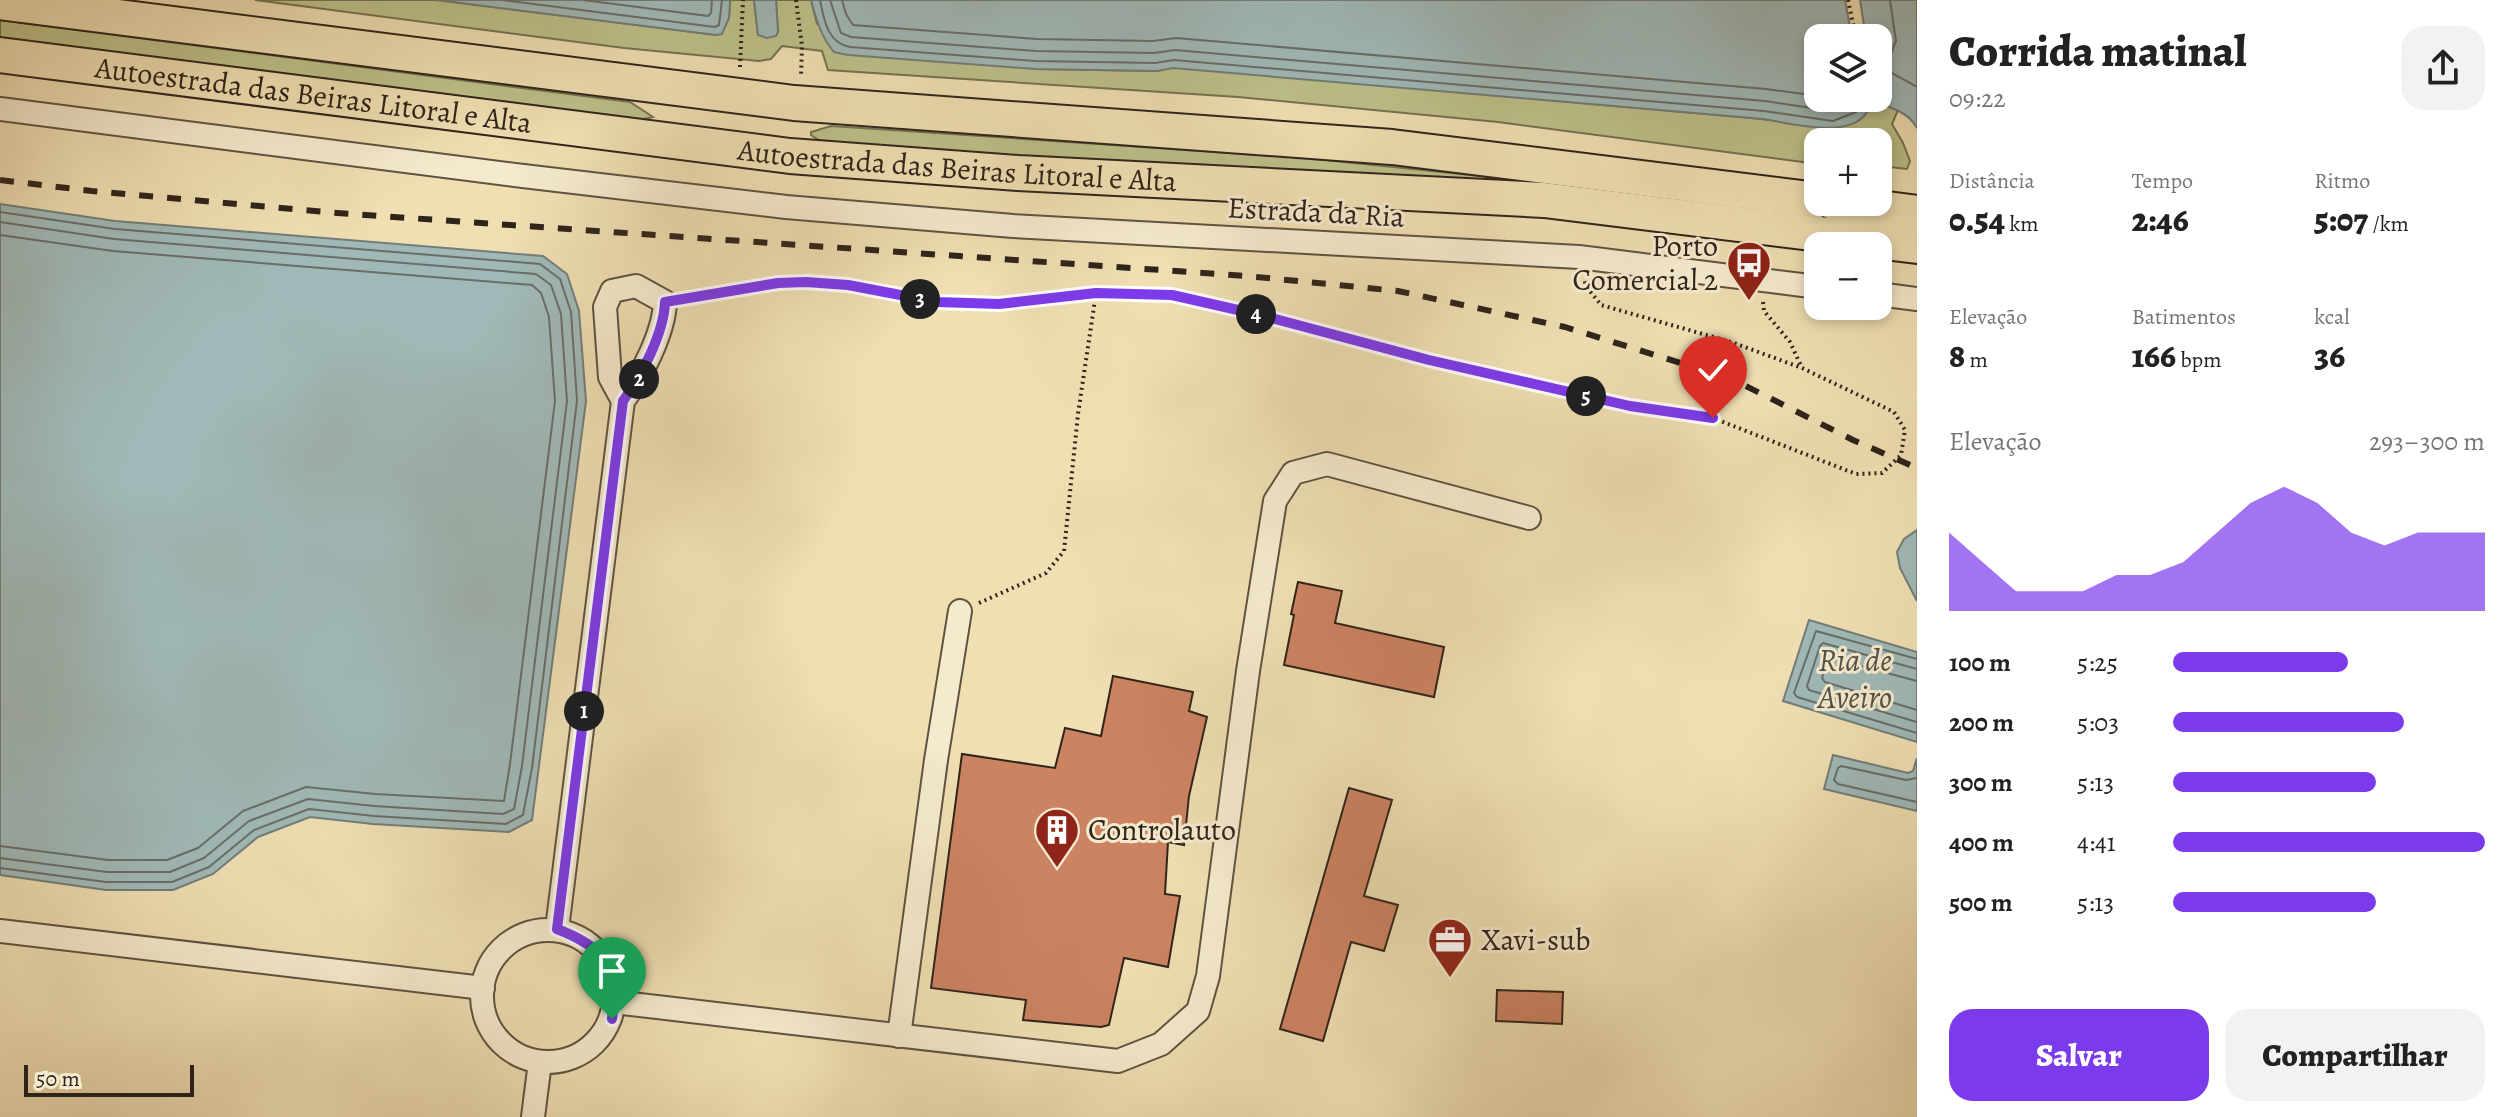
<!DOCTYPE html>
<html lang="pt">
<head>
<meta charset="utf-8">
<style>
	:root { --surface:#fff; --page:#f2f2f2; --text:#222; --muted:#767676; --accent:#7c3aed }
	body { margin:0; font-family:Alegreya,serif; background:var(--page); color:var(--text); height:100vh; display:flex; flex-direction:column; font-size:30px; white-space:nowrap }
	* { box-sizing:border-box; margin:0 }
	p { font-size:26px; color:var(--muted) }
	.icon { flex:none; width:44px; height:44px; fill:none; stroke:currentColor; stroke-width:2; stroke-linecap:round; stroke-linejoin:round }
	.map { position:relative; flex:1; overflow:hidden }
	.panel { display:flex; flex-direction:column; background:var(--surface); width:600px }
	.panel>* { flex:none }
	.buttons { position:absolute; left:1804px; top:24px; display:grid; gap:16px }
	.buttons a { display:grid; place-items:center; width:88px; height:88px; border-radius:16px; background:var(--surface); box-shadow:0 4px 12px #0003; font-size:40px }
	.scale { position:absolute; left:24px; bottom:20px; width:170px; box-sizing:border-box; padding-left:8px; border:4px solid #2f241a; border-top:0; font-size:22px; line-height:28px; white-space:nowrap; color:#2f241a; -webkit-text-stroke:6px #f5eace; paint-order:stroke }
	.pin { position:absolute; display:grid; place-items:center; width:68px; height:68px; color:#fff; margin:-82px -34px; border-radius:50% 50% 50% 0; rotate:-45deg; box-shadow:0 0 8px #0007 }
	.pin .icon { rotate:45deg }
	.km { position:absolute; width:40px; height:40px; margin:-20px; border-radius:50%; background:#222; color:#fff; font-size:22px; line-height:40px; text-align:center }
	.round { display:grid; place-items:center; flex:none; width:84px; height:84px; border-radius:24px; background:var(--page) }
	.headline { display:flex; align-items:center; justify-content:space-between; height:136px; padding:0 32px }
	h1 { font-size:44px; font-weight:800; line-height:60px }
	.figures { display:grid; grid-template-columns:repeat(3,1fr); gap:12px; height:136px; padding:8px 32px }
	.figures div { display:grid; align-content:center }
	.figures b { font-size:34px; font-weight:800 }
	.figures small { font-size:22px; font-weight:400 }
	.figures p { font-size:22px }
	.chart { height:224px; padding:16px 32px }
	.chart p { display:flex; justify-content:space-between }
	.chart svg { width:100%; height:144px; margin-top:8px; fill:var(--accent); opacity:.7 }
	.primary-button { display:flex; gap:16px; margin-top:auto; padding:16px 32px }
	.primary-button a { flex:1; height:92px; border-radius:24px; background:var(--accent); color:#fff; font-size:32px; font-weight:800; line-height:92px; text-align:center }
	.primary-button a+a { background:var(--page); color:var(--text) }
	ul { padding:0 32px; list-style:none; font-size:26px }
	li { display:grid; grid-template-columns:128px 96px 1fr; align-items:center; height:60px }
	li i { height:20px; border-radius:10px; background:var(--accent) }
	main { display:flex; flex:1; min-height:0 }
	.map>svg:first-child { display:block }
	.green { fill:#bdc18a; stroke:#767252; stroke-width:2 }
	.water { fill:#a0b9b8; stroke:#737d79; stroke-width:2 }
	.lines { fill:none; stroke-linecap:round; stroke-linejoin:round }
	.shore { stroke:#686e69; stroke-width:2 }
	.building { fill:#cc8362; stroke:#2f241a; stroke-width:2 }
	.minor-casing { stroke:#5f5340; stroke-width:26 }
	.highway-casing { stroke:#2f241a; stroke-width:38 }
	.path { stroke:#2f241a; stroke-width:4; stroke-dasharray:2 4; stroke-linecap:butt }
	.minor { stroke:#f5eace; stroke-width:22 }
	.highway { stroke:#efdfb3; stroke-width:34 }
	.rail { stroke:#2f241a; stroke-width:6; stroke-dasharray:14 14; stroke-linecap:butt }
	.route-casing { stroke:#fff; stroke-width:16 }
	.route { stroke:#7c3aed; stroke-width:10 }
	.labels { text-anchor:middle; stroke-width:6; stroke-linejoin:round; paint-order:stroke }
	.street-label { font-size:30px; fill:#2f241a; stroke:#f5eace }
	.poi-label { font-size:30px; fill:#2f241a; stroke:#f5eace; text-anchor:start }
	.water-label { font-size:32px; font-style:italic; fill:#515149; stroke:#f5eace }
</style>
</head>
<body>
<main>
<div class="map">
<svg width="1917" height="1117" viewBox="0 0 1917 1117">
	<rect width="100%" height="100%" fill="#efdfb3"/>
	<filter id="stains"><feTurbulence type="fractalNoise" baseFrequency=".0025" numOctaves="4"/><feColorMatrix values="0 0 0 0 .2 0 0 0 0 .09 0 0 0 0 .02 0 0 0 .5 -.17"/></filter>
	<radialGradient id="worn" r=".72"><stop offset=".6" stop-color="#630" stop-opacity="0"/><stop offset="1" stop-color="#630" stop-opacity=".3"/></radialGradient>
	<!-- green -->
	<g class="green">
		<path d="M255 0H437L716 35 729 18 730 0H754L758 34 778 32 776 0H811L817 24 1035 69 1157 71 1173 67 1763 119 1834 129 1866 112 1863 98H1877L1878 103 1898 110 1892 124 1903 143 1910 161 1907 169 1880 166 1878 172V142H1818V164L1498 122 1238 97 828 70 822 51 782 46 771 59 759 61 624 48Z"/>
		<path d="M0 20 630 102 653 117 626 123 0 43Z"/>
		<path d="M831 126 1306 158 1480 176 1737 208 828 146 811 135V132Z"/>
	</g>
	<!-- water -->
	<g class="water">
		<path d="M437 0H730V2L729 18 722 34 716 35Z"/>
		<path d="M754 0H776L778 32 776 36 767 38 758 35Z"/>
		<path d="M811 0H1845L1852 38H1818V98H1863L1867 112C1850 140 1790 123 1763 119L1173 68 1157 71 1035 69 848 55 834 52C821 37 816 19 811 0Z"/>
		<path d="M1860 0H1917V128C1909 113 1893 108 1877 103L1878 38H1866Z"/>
		<path d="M0 204 115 221 543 256 567 274 579 311 586 401 532 820 509 832 373 824 310 817 258 837 213 874 173 890H106L0 875Z"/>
		<path d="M1917 530V601L1900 568 1897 552 1904 539Z"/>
		<path d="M1809 620 1917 652V742L1783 701Z"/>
		<path d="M1833 755 1908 773 1913 771 1917 758V811L1824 789Z"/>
	</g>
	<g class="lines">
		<!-- shore -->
		<g class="shore">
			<path d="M502 0 715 27 719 25 722 0"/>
			<path d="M583 0 708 16 711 13 712 0"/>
			<path d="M820 0C824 19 827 43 850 47L1035 61 1155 63 1174 60 1764 111 1833 121 1856 112V98"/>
			<path d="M830 0 841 33 851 37 1036 51 1154 53 1175 50 1765 101 1832 111 1844 106 1846 98"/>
			<path d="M842 0 846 14 853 25 1037 39 1153 41 1176 38 1766 89 1818 96"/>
			<path d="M1890 0 1896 41 1891 53 1881 67 1917 87"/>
			<path d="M0 212 115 229 540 264 560 279 571 312 577 401 532 768 523 815 506 824 374 816 309 809 254 830 209 867 172 882H106L0 868"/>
			<path d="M0 222 114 239 536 274 551 285 561 314 567 401 522 766 514 809 503 814 374 806 308 799 249 821 204 858 170 872H107L0 858"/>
			<path d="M0 235 113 251 532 285 541 293 549 317 555 401 510 764 504 801 375 794 306 787 243 811 198 848 167 860H108L0 846"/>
			<path d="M1917 659 1816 631 1794 693 1797 697 1917 733"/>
			<path d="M1917 669 1823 643 1820 646 1807 686 1809 690 1917 722"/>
			<path d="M1917 681 1831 658 1828 660 1822 678 1825 682 1917 710"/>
			<path d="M1917 778 1906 780 1841 766 1838 768 1834 780 1838 784 1917 802"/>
		</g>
	</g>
	<!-- building -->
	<g class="building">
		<path d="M1298 582 1342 591 1335 623 1444 647 1434 697 1284 665 1294 615 1291 614Z"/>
		<path d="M1113 676 1193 692 1189 711 1207 717 1189 796 1184 845 1168 842 1165 894 1180 896 1168 967 1124 958 1109 1025 1101 1027 1023 1020 1026 1000 931 988 962 754 1055 768 1065 728 1101 736Z"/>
		<path d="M1349 788 1392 800 1364 896 1398 905 1384 951 1351 942 1323 1041 1280 1029Z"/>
		<path d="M1497 990 1563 992 1562 1024 1496 1021Z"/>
	</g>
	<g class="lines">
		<!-- minor casing -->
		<g class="minor-casing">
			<g id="minor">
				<path d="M0 109 523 176 786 207 1013 226 1579 257 1818 287"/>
				<path d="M1878 294 1917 299"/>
				<path d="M557 929 623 401C641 377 664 333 665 302L636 286 612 291 605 307 610 377 623 401"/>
				<circle cx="548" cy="996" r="66"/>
				<path d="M0 931 483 988"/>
				<path d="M614 1002 1118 1061 1161 1044 1198 1011 1208 976 1248 671 1275 501 1293 473 1327 464 1529 518"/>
				<path d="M899 1036 936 760 960 611"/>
				<path d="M533 1117 540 1062"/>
			</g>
		</g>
		<!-- highway casing -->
		<g class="highway-casing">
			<g id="highway">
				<path d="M0 2 794 103 1392 147 1818 200"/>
				<path id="s1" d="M0 55 790 156 1018 173 1544 200 1917 246"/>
				<path d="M1833 202 1917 213"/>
			</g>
		</g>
		<!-- path -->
		<g class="path">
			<path d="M796 0 802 46 801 75"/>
			<path d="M1848 0 1856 38"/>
			<path d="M740 67 743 0"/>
			<path d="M685 299 778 283 806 282 848 285 937 302 999 304 1096 293 1172 295 1260 315 1429 360 1630 406 1713 418 1856 474 1882 473 1901 455 1905 430 1894 412 1802 368 1731 342 1601 305 1586 286 1584 278"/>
			<path d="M1763 302 1764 311 1790 342 1802 368"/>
			<path d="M979 603 1046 573 1064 551 1078 414 1096 293"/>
		</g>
		<!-- minor -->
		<use href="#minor" class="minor"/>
		<!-- highway -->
		<use href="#highway" class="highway"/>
		<!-- rail -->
		<path class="rail" d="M0 180 92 191 337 213 1247 276 1398 291 1565 327 1732 379 1853 440 1917 468"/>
	</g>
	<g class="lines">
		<!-- route casing -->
		<g class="route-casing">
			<path id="route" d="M612 1019C618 967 606 948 557 929L623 401C641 377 664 333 665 302L778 283 806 282 848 285 937 302 999 304 1096 293 1172 295 1260 315 1429 360 1630 406 1713 418"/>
		</g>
		<!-- route -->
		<use href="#route" class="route"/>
	</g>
	<!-- icons -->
	<defs>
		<g id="bus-pin" transform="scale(2.3)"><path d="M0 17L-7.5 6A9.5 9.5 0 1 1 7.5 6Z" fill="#8f2418" stroke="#f5eace"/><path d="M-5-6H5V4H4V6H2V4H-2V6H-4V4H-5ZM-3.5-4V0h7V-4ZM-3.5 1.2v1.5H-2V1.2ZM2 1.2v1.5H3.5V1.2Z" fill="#fff"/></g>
		<g id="building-pin" transform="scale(2.3)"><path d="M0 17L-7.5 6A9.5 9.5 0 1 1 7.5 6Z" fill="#8f2418" stroke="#f5eace"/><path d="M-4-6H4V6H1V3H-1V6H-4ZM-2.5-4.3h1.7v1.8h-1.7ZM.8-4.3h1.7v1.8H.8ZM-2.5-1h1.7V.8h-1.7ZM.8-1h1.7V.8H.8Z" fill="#fff"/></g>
		<g id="office-pin" transform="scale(2.3)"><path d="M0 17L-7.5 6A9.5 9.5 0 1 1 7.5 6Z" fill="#8f2418" stroke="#f5eace"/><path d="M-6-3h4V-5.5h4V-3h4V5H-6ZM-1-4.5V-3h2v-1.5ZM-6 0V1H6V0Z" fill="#fff"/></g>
	</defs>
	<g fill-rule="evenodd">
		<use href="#bus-pin" x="1749" y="263"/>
		<use href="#building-pin" x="1057" y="830"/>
		<use href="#office-pin" x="1450" y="940"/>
	</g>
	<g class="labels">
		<!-- street labels -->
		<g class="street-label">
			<text dy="10" stroke="none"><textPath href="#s1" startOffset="316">Autoestrada das Beiras Litoral e Alta</textPath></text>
			<text dy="10" stroke="none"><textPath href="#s1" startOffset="964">Autoestrada das Beiras Litoral e Alta</textPath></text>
			<text transform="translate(1316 212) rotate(3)" y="10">Estrada da Ria</text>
		</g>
		<!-- poi labels -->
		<g class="poi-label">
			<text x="1718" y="256" text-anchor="end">Porto<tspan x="1718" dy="34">Comercial 2</tspan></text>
			<text x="1088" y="840">Controlauto</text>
			<text x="1481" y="950">Xavi-sub</text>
		</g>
		<!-- water labels -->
		<g class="water-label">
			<text x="1855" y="671">Ria de<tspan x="1855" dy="37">Aveiro</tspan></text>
		</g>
	</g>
	<rect width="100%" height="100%" filter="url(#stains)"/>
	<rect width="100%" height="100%" fill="url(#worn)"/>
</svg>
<div class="buttons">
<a><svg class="icon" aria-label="layers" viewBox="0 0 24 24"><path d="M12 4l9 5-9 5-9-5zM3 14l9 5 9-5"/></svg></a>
<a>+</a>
<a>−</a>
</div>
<div class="scale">50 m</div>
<div class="pin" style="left:612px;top:1019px;background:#1e9e55"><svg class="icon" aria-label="arrive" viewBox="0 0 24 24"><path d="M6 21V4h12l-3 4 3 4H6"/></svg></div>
<div class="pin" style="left:1713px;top:418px;background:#d93025"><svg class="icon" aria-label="check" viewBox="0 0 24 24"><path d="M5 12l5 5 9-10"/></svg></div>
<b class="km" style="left:584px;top:711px">1</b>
<b class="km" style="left:639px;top:379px">2</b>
<b class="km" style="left:920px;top:299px">3</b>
<b class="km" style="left:1256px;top:314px">4</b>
<b class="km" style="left:1586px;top:396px">5</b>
</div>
<section class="panel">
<div class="headline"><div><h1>Corrida matinal</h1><p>09:22</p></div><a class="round"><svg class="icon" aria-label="share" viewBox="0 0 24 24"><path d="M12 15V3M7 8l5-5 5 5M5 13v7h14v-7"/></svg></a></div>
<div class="figures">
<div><p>Distância</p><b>0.54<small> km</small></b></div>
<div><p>Tempo</p><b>2:46</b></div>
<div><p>Ritmo</p><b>5:07<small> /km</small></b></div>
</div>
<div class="figures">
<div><p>Elevação</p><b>8<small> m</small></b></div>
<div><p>Batimentos</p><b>166<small> bpm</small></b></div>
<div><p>kcal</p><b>36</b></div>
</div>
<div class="chart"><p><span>Elevação</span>293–300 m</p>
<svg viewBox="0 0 160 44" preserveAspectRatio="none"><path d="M0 44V20L10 29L20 38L30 38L40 38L50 33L60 33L70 29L80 20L90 11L100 6L110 11L120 20L130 24L140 20L150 20L160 20V44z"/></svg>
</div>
<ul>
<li><b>100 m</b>5:25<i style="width:56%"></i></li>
<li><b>200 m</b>5:03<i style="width:74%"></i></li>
<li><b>300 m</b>5:13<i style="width:65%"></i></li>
<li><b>400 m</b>4:41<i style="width:100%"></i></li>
<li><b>500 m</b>5:13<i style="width:65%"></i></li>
</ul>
<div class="primary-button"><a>Salvar</a><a>Compartilhar</a></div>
</section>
</main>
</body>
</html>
